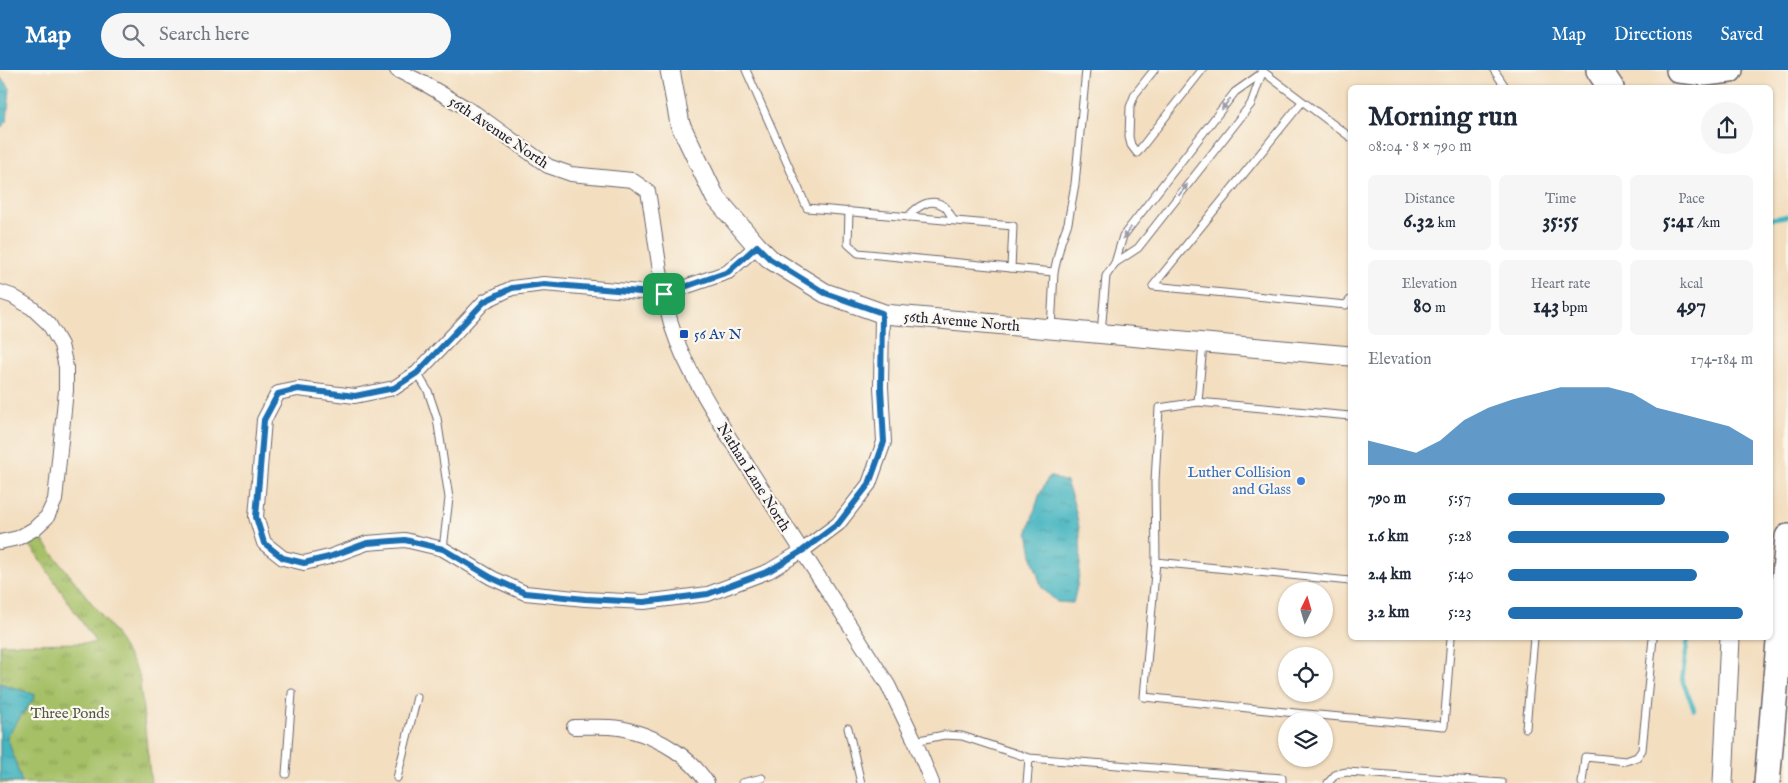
<!DOCTYPE html>
<html lang="en">
<head>
<meta charset="utf-8">
<style>
	:root { --surface:#fff; --page:#f6f6f7; --text:#1f2937; --muted:#747a83; --accent:#1f6fb2 }
	body { margin:0; font-family:"IM FELL English",serif; background:var(--page); color:var(--text); height:100vh; display:flex; flex-direction:column; font-size:19px; white-space:nowrap }
	* { box-sizing:border-box; margin:0 }
	p { font-size:16px; color:var(--muted) }
	.icon { flex:none; width:28px; height:28px; fill:none; stroke:currentColor; stroke-width:2; stroke-linecap:round; stroke-linejoin:round }
	.map { position:relative; flex:1; overflow:hidden }
	.side { position:absolute; left:1348px; top:15px; width:425px; height:555px; display:flex; flex-direction:column; background:var(--surface); border-radius:8px; box-shadow:0 1px 4px #0004 }
	.side>* { flex:none }
	.needle { width:32px; rotate:5deg }
	.controls { position:absolute; left:1278px; top:512px; display:grid; gap:10px }
	.controls a { display:grid; place-items:center; width:55px; height:55px; border-radius:50%; background:var(--surface); box-shadow:0 1px 4px #0004; font-size:25px }
	.pin { position:absolute; display:grid; place-items:center; width:42px; height:42px; color:#fff; margin:-21px; border-radius:10px; box-shadow:0 2px 8px #0006 }
	.round { display:grid; place-items:center; flex:none; width:52px; height:52px; border-radius:26px; background:var(--page) }
	.headline { display:flex; align-items:center; justify-content:space-between; height:85px; padding:0 20px }
	h1 { font-size:28px; font-weight:800; line-height:38px }
	.metrics { display:grid; grid-template-columns:repeat(3,1fr); gap:8px; height:85px; padding:5px 20px }
	.metrics div { display:grid; align-content:center; border-radius:8px; background:var(--page); text-align:center }
	.metrics b { font-size:21px; font-weight:800 }
	.metrics small { font-size:14px; font-weight:400 }
	.metrics p { font-size:14px }
	.chart { height:140px; padding:10px 20px }
	.chart p { display:flex; justify-content:space-between }
	.chart svg { width:100%; height:90px; margin-top:5px; fill:var(--accent); opacity:.7 }
	ul { padding:0 20px; list-style:none; font-size:16px }
	li { display:grid; grid-template-columns:80px 60px 1fr; align-items:center; height:38px }
	li i { height:12px; border-radius:6px; background:var(--accent) }
	header { display:flex; align-items:center; gap:30px; box-sizing:border-box; height:70px; padding:0 25px; background:var(--accent); color:#fff }
	header strong { font-size:24px }
	nav { display:flex; gap:28px; margin-inline-start:auto; font-size:18px }
	.search { width:350px; height:45px; background:var(--page); display:flex; align-items:center; gap:12px; box-sizing:border-box; padding:0 18px; border-radius:28px; color:var(--muted); font-size:19px }
	.map>svg:first-child { display:block }
	.park { fill:url(#park-tufts); stroke:#647150 }
	.water { fill:url(#water-ripples); stroke:#346c7e }
	.lines { fill:none; stroke-linecap:round; stroke-linejoin:round }
	.stream { stroke:#47b6c1; stroke-width:4.5 }
	.lane-casing { stroke:#6b646a; stroke-width:9 }
	.street-casing { stroke:#6b646a; stroke-width:16 }
	.secondary-casing { stroke:#6b646a; stroke-width:21 }
	.highway-casing { stroke:#6b646a; stroke-width:28 }
	.lane { stroke:#fff; stroke-width:7 }
	.street { stroke:#fff; stroke-width:14 }
	.secondary { stroke:#fff; stroke-width:19 }
	.highway { stroke:#fff; stroke-width:25 }
	.oneway { fill:#9c9ca7 }
	.route-casing { stroke:#fff; stroke-width:10 }
	.route { stroke:#1f6fb2; stroke-width:6 }
	.transit-dot { fill:#1a4fb4; stroke:#fbf7ec; stroke-width:2 }
	.shop-dot { fill:#3f7fe0; stroke:#fbf7ec; stroke-width:2 }
	.labels { text-anchor:middle; stroke-width:4.5; stroke-linejoin:round; paint-order:stroke }
	.street-label { font-size:15px; fill:#22223b; stroke:#fbf7ec }
	.transit-label { font-size:15px; fill:#164399; stroke:#fbf7ec; text-anchor:start }
	.shop-label { font-size:15px; fill:#366cbe; stroke:#fbf7ec; text-anchor:end }
	.park-label { font-size:15px; fill:#50594a; stroke:#fbf7ec }
</style>
</head>
<body>
<header>
<strong>Map</strong>
<div class="search"><svg class="icon" aria-label="search" viewBox="0 0 24 24"><circle cx="10" cy="10" r="6"/><path d="M15 15l6 6"/></svg>Search here</div>
<nav><a>Map</a><a>Directions</a><a>Saved</a></nav>
</header>
<div class="map">
<svg width="1788" height="713" viewBox="0 0 1788 713">
	<defs>
		<pattern id="park-tufts" width="24" height="20" patternUnits="userSpaceOnUse" patternTransform="scale(1.25)"><rect width="24" height="20" fill="#a5c066"/><path d="M3 7l-1-3M5 7V3M7 7l1-3M15 17l-1-3M17 17v-4M19 17l1-3" fill="none" stroke="#869c55"/></pattern>
		<pattern id="water-ripples" width="26" height="14" patternUnits="userSpaceOnUse" patternTransform="scale(1.25)"><rect width="26" height="14" fill="#47b6c1"/><path d="M2 4q2-2 4 0t4 0M15 11q2-2 4 0t4 0" fill="none" stroke="#3b949e"/></pattern>
	</defs>
	<rect width="100%" height="100%" fill="#fbf7ec"/>
	<filter id="ink" filterUnits="userSpaceOnUse"><feTurbulence type="fractalNoise" baseFrequency=".02" numOctaves="2"/><feDisplacementMap in="SourceGraphic" scale="10" xChannelSelector="R" yChannelSelector="G"/><feConvolveMatrix kernelMatrix="1 2 1 2 8 2 1 2 1" color-interpolation-filters="sRGB"/></filter>
	<filter id="wash" filterUnits="userSpaceOnUse"><feTurbulence type="fractalNoise" baseFrequency=".0096" numOctaves="4" result="noise"/><feDisplacementMap in="SourceGraphic" scale="20" xChannelSelector="R" yChannelSelector="G"/><feGaussianBlur stdDeviation="1.12" result="paint"/><feColorMatrix in="noise" values="0 0 0 0 0 0 0 0 0 0 0 0 0 0 0 0 0 1.4 0 .05"/><feComposite in="paint" operator="in"/></filter>
	<g filter="url(#wash)">
		<rect width="100%" height="100%" fill="#f3dec0"/>
		<!-- park -->
		<path class="park" d="M40 467 112 559 139 604 151 713H0V574L96 573 30 475Z"/>
		<!-- water -->
		<g class="water">
			<path d="M0 7 10 18 7 52 0 58Z"/>
			<path d="M1049 406 1066 412C1083 453 1085 490 1073 533L1057 532 1042 518 1033 491 1028 461 1039 426Z"/>
			<path d="M0 613 36 625 7 666 22 713 0 711Z"/>
		</g>
		<g class="lines">
			<!-- stream -->
			<g class="stream">
				<path d="M1770 149 1787 146"/>
				<path d="M1688 568 1682 610 1694 639"/>
			</g>
		</g>
	</g>
	<g filter="url(#ink)">
		<g class="lines">
			<!-- lane casing -->
			<g class="lane-casing">
				<g id="lane">
					<path d="M746 0 807 138 1013 156 1011 198 1054 202"/>
					<path d="M1154 0 1135 24 1130 37 1129 67 1131 75 1137 83 1202 0"/>
					<path d="M1261 0 1350 67"/>
					<path d="M1494 0 1506 18"/>
					<path d="M1302 32 1153 216 1346 235 1350 230"/>
					<path d="M849 141 848 174 858 183 1011 198"/>
					<path d="M908 147C917 136 931 127 944 136 948 139 951 146 953 150"/>
					<path d="M1115 193 1138 178 1251 34 1262 3"/>
					<path d="M1051 259 1054 202 1061 172 1068 153 1075 114 1086 0"/>
					<path d="M1101 263 1106 206 1115 193 1123 166 1235 22 1262 3"/>
					<path d="M1203 274 1198 332 1350 346"/>
					<path d="M417 303 428 321 437 348 449 428 443 479"/>
					<path d="M1198 332 1159 338 1155 412 1156 492 1144 627 1295 643 1444 656 1451 568"/>
					<path d="M1156 492 1350 511"/>
					<path d="M848 658 861 713"/>
					<path d="M1526 658 1534 568"/>
					<path d="M915 671 944 665 962 666 1029 688 1282 708V713"/>
					<path d="M286 704 292 623"/>
					<path d="M397 708 417 627"/>
					<path d="M742 713 762 708"/>
					<path d="M1027 713 1029 688"/>
					<path d="M1328 713 1336 704 1347 702 1502 713"/>
					<path d="M1582 713 1585 687 1626 691 1637 687 1642 680 1653 568"/>
				</g>
			</g>
			<!-- street casing -->
			<g class="street-casing">
				<g id="street">
					<path d="M397 0 425 14 475 43 548 96 571 104 632 110 648 121C655 162 659 206 669 246 678 285 706 329 727 364L888 615 915 671 932 713"/>
					<path d="M757 176 728 202 665 224 544 214 512 218 485 231 417 303 394 318 355 326 298 319 278 323 264 350 256 447 264 473 283 488 304 493 329 487 367 473 405 470 443 479 492 508 525 523 585 529 644 532 708 524 769 501 802 481 838 454 869 414 884 372 881 317 882 243"/>
					<path d="M0 222 12 226 32 238 49 254 61 275 66 297V320L55 430 47 447 34 459 18 468 0 472"/>
					<path d="M574 657C593 657 614 655 632 661 661 669 691 687 707 713"/>
				</g>
			</g>
			<!-- secondary casing -->
			<g class="secondary-casing">
				<g id="secondary">
					<path d="M670 0 680 54 715 127 757 176 770 189 825 223 884 244 1350 286"/>
					<path d="M1723 713 1730 568"/>
				</g>
			</g>
			<!-- highway casing -->
			<g class="highway-casing">
				<g id="highway">
					<path d="M1599 0 1611 18"/>
					<path d="M1679 0 1705 3 1730 0"/>
					<path d="M1767 713 1788 467"/>
				</g>
			</g>
			<!-- lane -->
			<use href="#lane" class="lane"/>
			<!-- street -->
			<use href="#street" class="street"/>
			<!-- secondary -->
			<use href="#secondary" class="secondary"/>
			<!-- highway -->
			<use href="#highway" class="highway"/>
		</g>
		<!-- one-way arrows -->
		<defs><path id="oneway-solid" d="M-6-.8H1V-3.2L6.5 0L1 3.2V.8H-6Z" transform="scale(1.25)"/></defs>
		<g class="oneway">
			<use href="#oneway-solid" transform="translate(1226 34) rotate(128)"/>
			<use href="#oneway-solid" transform="translate(1183 120) rotate(-52)"/>
			<use href="#oneway-solid" transform="translate(1127 163) rotate(124)"/>
		</g>
	</g>
	<g class="lines" filter="url(#ink)">
		<!-- route casing -->
		<g class="route-casing">
			<path id="route" d="M757 176 770 189 825 223 882 243 881 318 884 372 869 414 838 454 802 481 769 501 708 524 644 532 585 529 525 523 492 508 443 479 405 470 367 473 329 487 304 493 283 488 264 473 256 447 264 350 278 324 298 319 355 326 394 318 417 303 485 231 512 218 544 214 664 224 728 202Z"/>
		</g>
		<!-- route -->
		<use href="#route" class="route"/>
	</g>
	<!-- markers -->
	<rect class="transit-dot" x="679" y="259" width="10" height="10" rx="2.5"/>
	<circle class="shop-dot" cx="1301" cy="411" r="5"/>
	<g class="labels">
		<!-- street labels -->
		<g class="street-label">
			<text transform="translate(499 62) rotate(34)" y="5">56th Avenue North</text>
			<text transform="translate(962 251) rotate(5)" y="5">56th Avenue North</text>
			<text transform="translate(754 407) rotate(58)" y="5">Nathan Lane North</text>
		</g>
		<!-- transit labels -->
		<g class="transit-label">
			<text x="694" y="269">56 Av N</text>
		</g>
		<!-- shop labels -->
		<g class="shop-label">
			<text x="1291" y="407">Luther Collision<tspan x="1291" dy="17">and Glass</tspan></text>
		</g>
		<!-- park labels -->
		<g class="park-label">
			<text x="70" y="648">Three Ponds</text>
		</g>
	</g>
</svg>
<div class="controls">
<a><svg class="needle" viewBox="-14 -14 28 28"><path d="M0-13l5 13h-10z" fill="#e53935"/><path d="M0 13l5-13h-10z" fill="#747a83"/></svg></a>
<a><svg class="icon" aria-label="locate" viewBox="0 0 24 24"><circle cx="12" cy="12" r="6"/><path d="M12 2v4M12 18v4M2 12h4M18 12h4"/></svg></a>
<a><svg class="icon" aria-label="layers" viewBox="0 0 24 24"><path d="M12 4l9 5-9 5-9-5zM3 14l9 5 9-5"/></svg></a>
</div>
<div class="pin" style="left:664px;top:224px;background:#1e9e55"><svg class="icon" aria-label="arrive" viewBox="0 0 24 24"><path d="M6 21V4h12l-3 4 3 4H6"/></svg></div>
<section class="side">
<div class="headline"><div><h1>Morning run</h1><p>08:04 · 8 × 790 m</p></div><a class="round"><svg class="icon" aria-label="share" viewBox="0 0 24 24"><path d="M12 15V3M7 8l5-5 5 5M5 13v7h14v-7"/></svg></a></div>
<div class="metrics">
<div><p>Distance</p><b>6.32<small> km</small></b></div>
<div><p>Time</p><b>35:55</b></div>
<div><p>Pace</p><b>5:41<small> /km</small></b></div>
</div>
<div class="metrics">
<div><p>Elevation</p><b>80<small> m</small></b></div>
<div><p>Heart rate</p><b>143<small> bpm</small></b></div>
<div><p>kcal</p><b>497</b></div>
</div>
<div class="chart"><p><span>Elevation</span>174–184 m</p>
<svg viewBox="0 0 160 44" preserveAspectRatio="none"><path d="M0 44V32L10 35L20 38L30 32L40 22L50 16L60 12L70 9L80 6L90 6L100 6L110 9L120 16L130 19L140 22L150 25L160 32V44z"/></svg>
</div>
<ul>
<li><b>790 m</b>5:57<i style="width:64%"></i></li>
<li><b>1.6 km</b>5:28<i style="width:90%"></i></li>
<li><b>2.4 km</b>5:40<i style="width:77%"></i></li>
<li><b>3.2 km</b>5:23<i style="width:96%"></i></li>
</ul>
</section>
</div>
</body>
</html>
